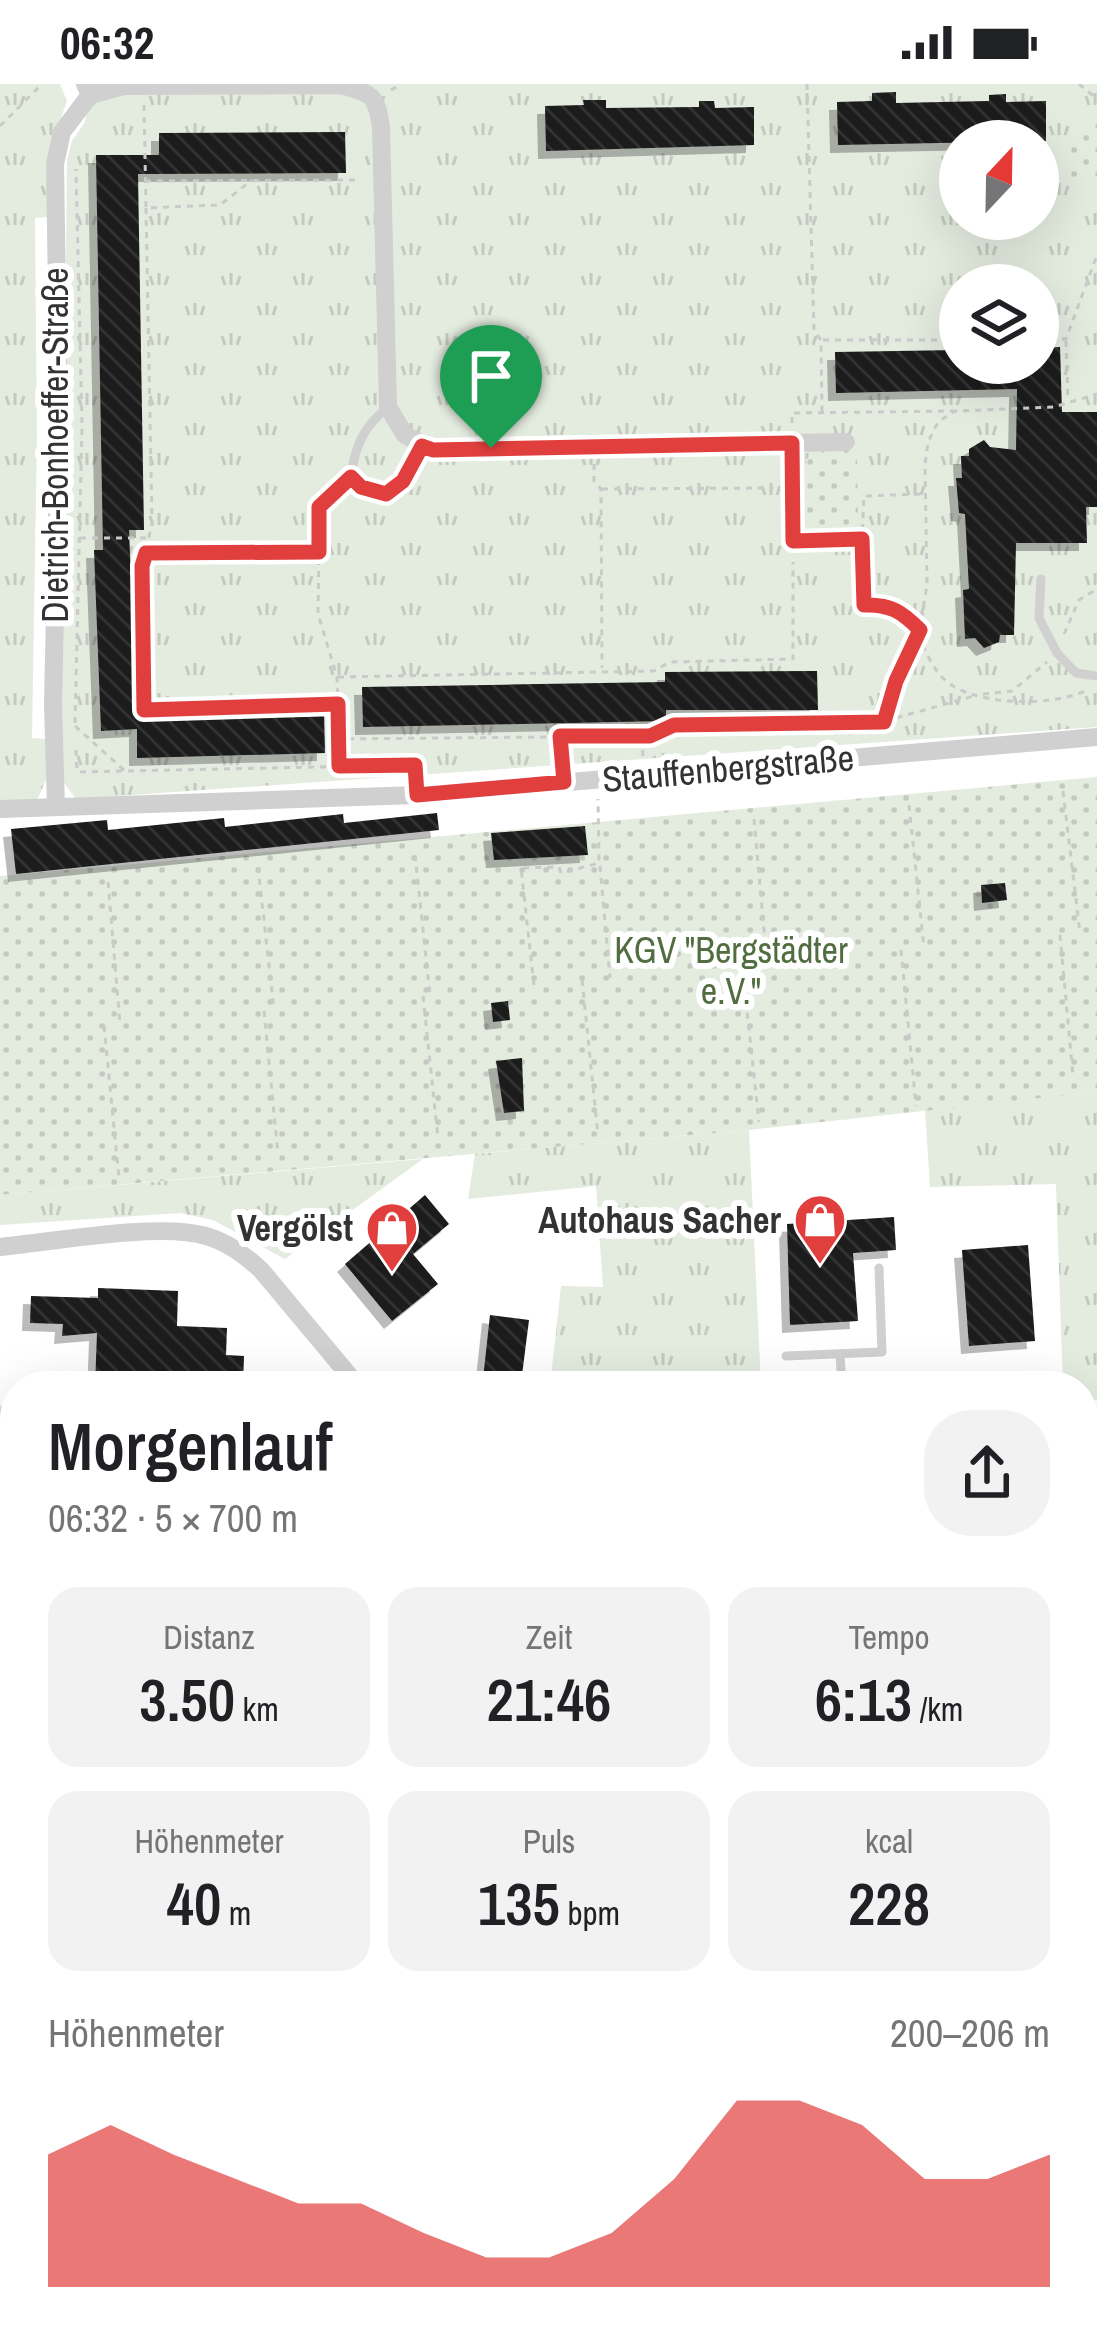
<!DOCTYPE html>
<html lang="de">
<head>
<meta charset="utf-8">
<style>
	:root { --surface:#fff; --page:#f2f2f2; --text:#202124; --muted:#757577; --accent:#e03f3e }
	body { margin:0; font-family:"Archivo Narrow",sans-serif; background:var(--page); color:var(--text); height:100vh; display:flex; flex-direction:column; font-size:45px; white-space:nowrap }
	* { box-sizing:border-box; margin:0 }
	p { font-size:39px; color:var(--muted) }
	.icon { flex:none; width:66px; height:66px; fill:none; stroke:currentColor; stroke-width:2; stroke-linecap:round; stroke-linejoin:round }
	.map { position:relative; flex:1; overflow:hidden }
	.side { position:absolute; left:0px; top:1287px; width:1098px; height:975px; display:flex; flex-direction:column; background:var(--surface); border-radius:48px 48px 0 0; box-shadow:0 12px 48px #0002 }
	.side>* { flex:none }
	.needle { width:78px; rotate:22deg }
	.fabs { position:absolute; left:939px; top:36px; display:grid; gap:24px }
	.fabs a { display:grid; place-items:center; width:120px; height:120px; border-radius:50%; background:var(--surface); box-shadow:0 12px 48px #0002; font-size:60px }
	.pin { position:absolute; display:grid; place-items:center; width:102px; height:102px; color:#fff; margin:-123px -51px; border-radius:50% 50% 50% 0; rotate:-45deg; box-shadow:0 0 12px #0007 }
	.pin .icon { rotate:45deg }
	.round { display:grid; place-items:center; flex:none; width:126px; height:126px; border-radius:48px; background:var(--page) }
	.headline { display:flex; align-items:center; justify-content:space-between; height:204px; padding:0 48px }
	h1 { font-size:66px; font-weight:600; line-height:90px }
	.stats { display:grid; grid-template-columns:repeat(3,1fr); gap:18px; height:204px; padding:12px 48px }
	.stats div { display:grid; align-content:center; border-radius:30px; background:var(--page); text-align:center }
	.stats b { font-size:60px; font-weight:600 }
	.stats small { font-size:33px; font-weight:400 }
	.stats p { font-size:33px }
	.chart { height:336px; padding:24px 48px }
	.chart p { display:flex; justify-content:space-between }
	.chart svg { width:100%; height:216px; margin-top:12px; fill:var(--accent); opacity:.7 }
	.status { display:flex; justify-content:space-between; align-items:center; height:84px; padding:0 60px; background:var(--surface); direction:ltr }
	.status svg { height:33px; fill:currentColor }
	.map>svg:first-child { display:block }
	.grass { fill:url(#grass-tufts); fill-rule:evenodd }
	.park { fill:url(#park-dots) }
	.water { fill:url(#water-waves) }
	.building { fill:url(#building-back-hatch); filter:url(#shadow) }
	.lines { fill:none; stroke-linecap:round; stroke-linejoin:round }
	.path { stroke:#cacaca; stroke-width:3; stroke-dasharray:6 6; stroke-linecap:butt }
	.service { stroke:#d0d0d0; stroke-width:9 }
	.minor { stroke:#d0d0d0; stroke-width:18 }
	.route-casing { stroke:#fff; stroke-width:24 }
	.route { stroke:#e03f3e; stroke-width:15 }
	.labels { text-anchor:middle; stroke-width:12; stroke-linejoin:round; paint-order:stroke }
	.street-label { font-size:36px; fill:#333; stroke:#fff }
	.park-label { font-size:36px; fill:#526e40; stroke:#fff }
	.poi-label { font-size:36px; font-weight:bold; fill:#333; stroke:#fff; text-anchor:end }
</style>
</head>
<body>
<div class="status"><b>06:32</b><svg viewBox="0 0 49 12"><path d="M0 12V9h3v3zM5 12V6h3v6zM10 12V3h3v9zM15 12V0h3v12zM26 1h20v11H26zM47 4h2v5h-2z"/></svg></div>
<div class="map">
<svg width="1097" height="2261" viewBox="0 0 1097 2261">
	<defs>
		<pattern id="grass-tufts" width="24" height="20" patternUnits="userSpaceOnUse" patternTransform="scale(3)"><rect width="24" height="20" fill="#e4ebdf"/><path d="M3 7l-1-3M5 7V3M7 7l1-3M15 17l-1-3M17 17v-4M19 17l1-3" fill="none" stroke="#c4cac0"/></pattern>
		<pattern id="park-dots" width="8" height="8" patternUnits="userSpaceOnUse" patternTransform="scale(3)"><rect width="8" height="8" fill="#e4ebdf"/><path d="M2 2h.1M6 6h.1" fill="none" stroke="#c4cac0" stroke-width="1.8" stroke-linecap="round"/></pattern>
		<pattern id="water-waves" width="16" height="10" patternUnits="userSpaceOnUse" patternTransform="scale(3)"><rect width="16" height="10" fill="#cfdfed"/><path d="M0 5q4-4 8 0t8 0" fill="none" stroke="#b2c0cc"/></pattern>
		<pattern id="building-back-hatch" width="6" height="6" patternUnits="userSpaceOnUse" patternTransform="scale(3)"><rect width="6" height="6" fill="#1a1a1a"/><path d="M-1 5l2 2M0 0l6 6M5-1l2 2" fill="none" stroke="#333"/></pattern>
		<filter id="shadow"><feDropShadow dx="-8" dy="8" stdDeviation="0" flood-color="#0004"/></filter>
	</defs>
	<rect width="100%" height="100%" fill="#fff"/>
	<!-- grass -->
	<g class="grass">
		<path d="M0 0H60L67 17 55 50 48 133 35 134 37 355 32 654 46 655V696L37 716 0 717Z"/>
		<path d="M90 0H1097V643L76 715 61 695 67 76 72 57 85 38ZM960 57H1038V135H960ZM960 201H1038V279H960Z"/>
		<path d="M1097 1008V1316L1083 1317V1302H1063L1056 1100 930 1103 925 1026Z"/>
		<path d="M749 1046 761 1302H550L561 1202 603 1203 596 1102 468 1115 475 1070Z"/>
		<path d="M423 1075 285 1175 213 1136 180 1129 0 1141V1111Z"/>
		<path d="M1097 1493V1598H1083V1501Z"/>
		<path d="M1083 1639H1097V1711L1083 1706Z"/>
	</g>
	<!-- park -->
	<g class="park">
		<path d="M1097 40V92L1070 93 1069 57 1081 41Z"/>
		<path d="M826 366H857L858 441 804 442 806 375Z"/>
		<path d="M1097 693V1008L749 1046 0 1111V792Z"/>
	</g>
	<!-- water -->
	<path class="water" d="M15 1320V1375L0 1378V1322Z"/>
	<!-- building -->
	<g class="building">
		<path d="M896 8V19L989 17V11L1006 10V18L1046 17V57L838 61 837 18 872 17V9Z"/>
		<path d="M583 16H606V24L699 23V17H714L715 24 754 23V61L546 67 545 22 584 21Z"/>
		<path d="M345 48 346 89 138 90 144 446H129L137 643 136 633 324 628 325 669 137 674V645L101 647 94 466H103L96 71H159V49Z"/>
		<path d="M1060 263 1062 328H1097V423H1086L1087 459H1016L1014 551H1000L999 558 984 564 975 554 965 555 963 506 969 505 965 430 959 429 956 394H962L961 372H969V365L984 356 990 363 1016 366 1017 305 836 309 835 268 960 266V279H1038V264Z"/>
		<path d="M817 587 818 626H666V637L363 643 362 603 665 598V588Z"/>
		<path d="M437 729 439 746 16 790 11 745 107 736 108 746 224 734 225 743 343 730 344 739Z"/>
		<path d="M585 742 588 771 494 776 491 749Z"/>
		<path d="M1005 799 1007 816 982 819 981 801Z"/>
		<path d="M508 917 510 936 493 938 491 919Z"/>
		<path d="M522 974 524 1027 504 1029 496 977Z"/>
		<path d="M425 1111 449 1140 413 1170 438 1200 392 1237 345 1180Z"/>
		<path d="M894 1133 896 1166 853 1169 858 1237 790 1241 787 1140Z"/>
		<path d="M1028 1161 1035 1257 969 1262 962 1166Z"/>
		<path d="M98 1204 178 1207 177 1242 227 1244 226 1271 244 1272 243 1300 95 1302 97 1249 62 1252 63 1240 30 1239 31 1212 98 1214Z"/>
		<path d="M490 1231 529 1236 521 1299 483 1295Z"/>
	</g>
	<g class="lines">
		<!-- path -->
		<g class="path">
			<path d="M807 0 814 247 821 256 822 329"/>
			<path d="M1079 0 1097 15"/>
			<path d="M391 6 402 0"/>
			<path d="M144 21 146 124 220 121 252 96"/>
			<path d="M0 42 42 0"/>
			<path d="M145 97 359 96"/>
			<path d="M146 124 152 440 142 482 144 626 335 620"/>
			<path d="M1038 255H1066L1097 171"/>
			<path d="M823 256H960"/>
			<path d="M1066 257 1068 317"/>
			<path d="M792 339V329L953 327"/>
			<path d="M594 380V397L601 405 602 584"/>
			<path d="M602 405 773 404"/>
			<path d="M80 454H148"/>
			<path d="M811 456 862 455 864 412 923 410"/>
			<path d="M862 456 864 521C925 518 912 557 940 591 966 623 1051 623 1085 607"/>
			<path d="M319 467V423L341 402"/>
			<path d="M146 469 319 468 318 530 337 593 339 655 650 652 674 641 884 637 896 597 920 546 927 500 925 381 928 358 938 338 955 327 1054 323 1097 310"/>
			<path d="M1064 550 1079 516 1097 505"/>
			<path d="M338 593 654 587 670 578 793 575V478"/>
			<path d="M983 610 1012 607 1047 578"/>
			<path d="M885 637 974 612"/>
			<path d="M75 639 82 343 76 85"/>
			<path d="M75 642 125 687"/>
			<path d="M560 654 563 680"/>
			<path d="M642 654 643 674"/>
			<path d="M339 657V683"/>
			<path d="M76 666 77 688"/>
			<path d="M80 688 414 681 415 691"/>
			<path d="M1063 707 1080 849"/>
			<path d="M909 721 924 864"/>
			<path d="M754 735 767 879"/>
			<path d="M415 771 430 911"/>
			<path d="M600 782 610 894"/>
			<path d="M258 783 274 926"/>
			<path d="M108 798 120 940"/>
			<path d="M1060 851 1073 992"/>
			<path d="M901 866 916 1022"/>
			<path d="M742 881 759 1038"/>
			<path d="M582 896 598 1051"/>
			<path d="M534 901 521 784 559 783 561 789 599 779 598 715"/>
			<path d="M423 912 438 1054"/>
			<path d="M264 927 278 1070"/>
			<path d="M104 942 119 1094"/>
		</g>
		<!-- service -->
		<g class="service">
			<path d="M388 323C363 343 355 362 351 393L361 403 386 409 403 397 422 362"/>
			<path d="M1041 495 1039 534 1057 569 1076 589 1097 592"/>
			<path d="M840 1271 842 1302"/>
			<path d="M786 1272 882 1268 879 1184"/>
		</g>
		<!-- minor -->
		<g class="minor">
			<path d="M85 0 90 11 124 2 341 1C372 10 376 10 381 43L388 323 405 351 433 366 792 359 793 457"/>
			<path d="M792 359 846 358"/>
			<path d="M56 723 53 620 59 341 55 80 62 48 90 11"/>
			<path d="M0 725 417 711 1097 653"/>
			<path d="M0 1163C52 1158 159 1138 206 1152 228 1158 245 1171 261 1186L358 1302"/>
			<path d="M1083 1341 1097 1340"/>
		</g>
	</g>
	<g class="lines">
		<!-- route casing -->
		<g class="route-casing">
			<path id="route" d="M792 359 793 457 862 455 864 521C891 520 902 528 920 546L896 597 884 638 674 641 650 652H560L564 698 417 711 415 681 339 682 338 620 144 626 142 482 146 469 319 468V423L351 393 361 403 386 410 403 397 422 362 433 366Z"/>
		</g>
		<!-- route -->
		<use href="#route" class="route"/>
	</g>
	<!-- icons -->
	<defs>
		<g id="shop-pin" transform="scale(2.7)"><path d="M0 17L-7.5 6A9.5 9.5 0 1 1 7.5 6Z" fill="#e03f3e" stroke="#fff"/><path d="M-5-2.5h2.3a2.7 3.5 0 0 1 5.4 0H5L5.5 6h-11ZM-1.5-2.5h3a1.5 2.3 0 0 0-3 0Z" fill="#fff"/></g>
	</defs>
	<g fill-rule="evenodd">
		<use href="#shop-pin" x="820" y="1136"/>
		<use href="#shop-pin" x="392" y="1144"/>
	</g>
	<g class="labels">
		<!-- street labels -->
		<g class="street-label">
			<text transform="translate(55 361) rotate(-90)" y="13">Dietrich-Bonhoeffer-Straße</text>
			<text transform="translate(728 684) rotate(-5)" y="13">Stauffenbergstraße</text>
		</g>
		<!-- park labels -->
		<g class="park-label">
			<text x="731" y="879">KGV "Bergstädter<tspan x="731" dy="41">e.V."</tspan></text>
		</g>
		<!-- poi labels -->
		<g class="poi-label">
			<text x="781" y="1149">Autohaus Sacher</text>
			<text x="353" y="1157">Vergölst</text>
		</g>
	</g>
</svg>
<div class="fabs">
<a><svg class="needle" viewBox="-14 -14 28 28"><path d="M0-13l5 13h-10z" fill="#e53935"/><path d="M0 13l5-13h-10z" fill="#757577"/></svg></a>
<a><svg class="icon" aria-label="layers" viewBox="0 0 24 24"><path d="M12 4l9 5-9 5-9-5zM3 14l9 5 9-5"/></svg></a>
</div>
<div class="pin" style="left:491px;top:364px;background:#1e9e55"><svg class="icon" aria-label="arrive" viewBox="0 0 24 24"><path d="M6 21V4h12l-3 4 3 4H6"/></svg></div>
<section class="side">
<div class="headline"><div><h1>Morgenlauf</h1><p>06:32 · 5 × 700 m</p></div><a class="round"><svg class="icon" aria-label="share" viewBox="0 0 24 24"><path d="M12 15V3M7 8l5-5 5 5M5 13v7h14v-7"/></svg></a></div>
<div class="stats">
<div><p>Distanz</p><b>3.50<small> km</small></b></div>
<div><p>Zeit</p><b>21:46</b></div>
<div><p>Tempo</p><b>6:13<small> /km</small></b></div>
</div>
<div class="stats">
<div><p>Höhenmeter</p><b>40<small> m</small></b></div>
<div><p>Puls</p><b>135<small> bpm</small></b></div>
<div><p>kcal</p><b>228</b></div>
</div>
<div class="chart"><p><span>Höhenmeter</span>200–206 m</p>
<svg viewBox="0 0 160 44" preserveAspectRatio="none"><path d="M0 44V17L10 11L20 17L30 22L40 27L50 27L60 33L70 38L80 38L90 33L100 22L110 6L120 6L130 11L140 22L150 22L160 17V44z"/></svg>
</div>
</section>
</div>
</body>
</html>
